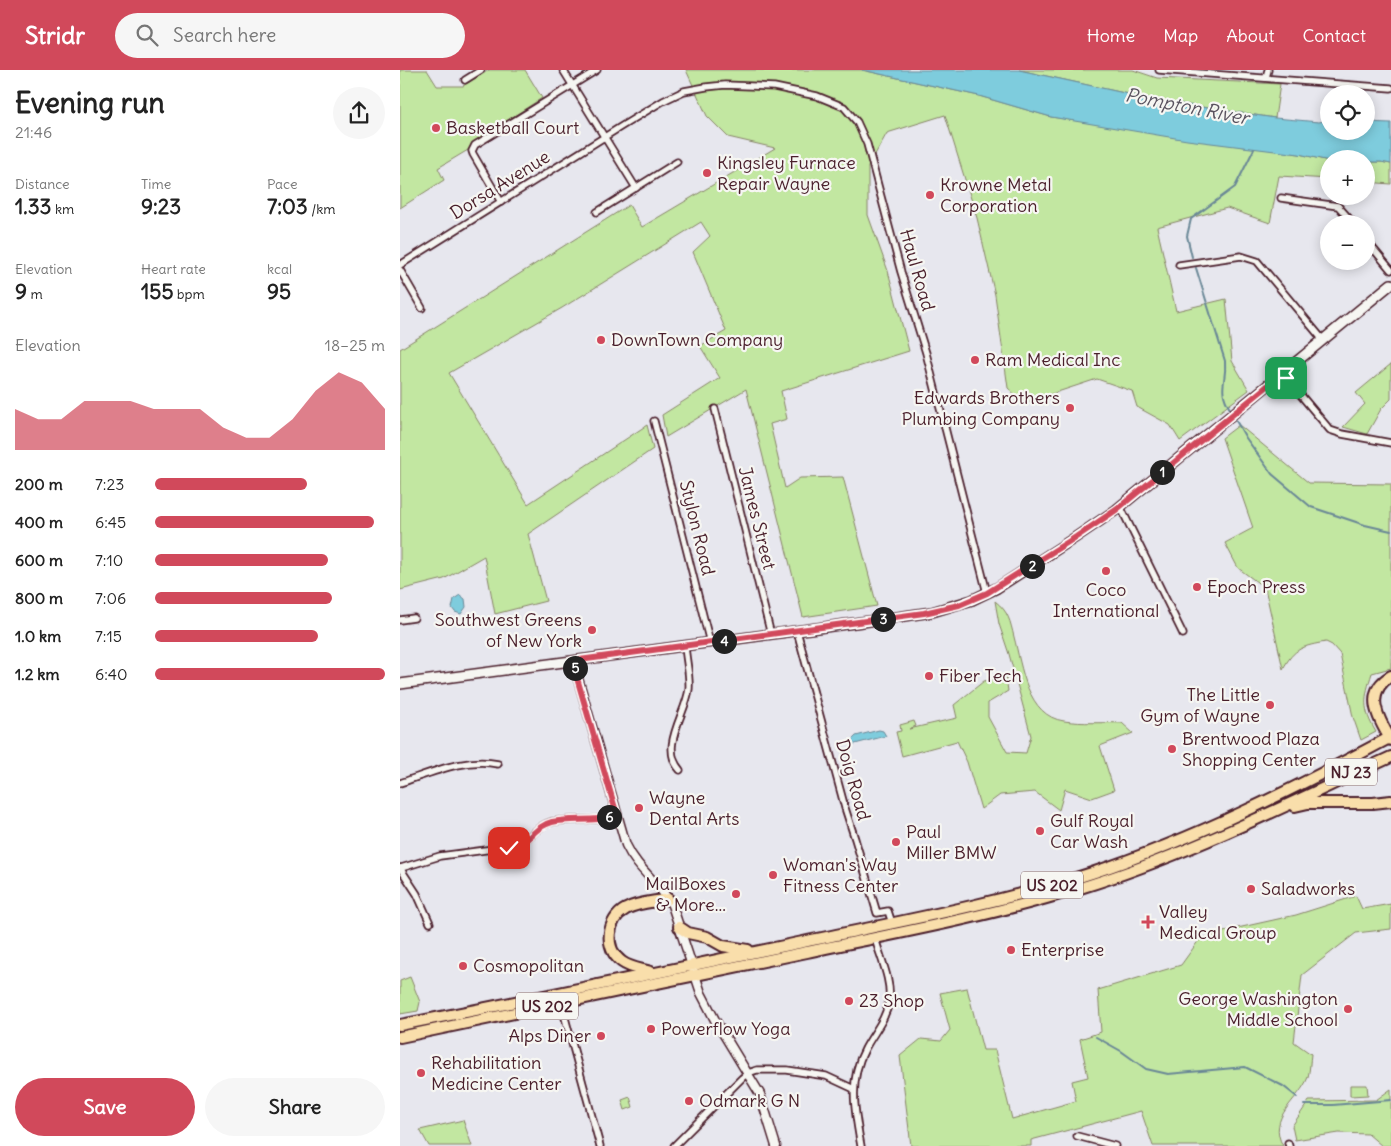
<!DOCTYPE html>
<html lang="en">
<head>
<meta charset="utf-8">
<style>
	:root { --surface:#fff; --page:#f6f6f6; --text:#222; --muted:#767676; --accent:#d1495b }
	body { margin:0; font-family:Delius,sans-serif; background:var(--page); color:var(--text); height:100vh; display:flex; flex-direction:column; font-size:19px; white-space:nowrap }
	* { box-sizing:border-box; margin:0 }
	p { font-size:16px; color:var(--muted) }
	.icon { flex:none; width:28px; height:28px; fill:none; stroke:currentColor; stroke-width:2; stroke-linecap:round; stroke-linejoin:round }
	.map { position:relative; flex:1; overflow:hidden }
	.details { display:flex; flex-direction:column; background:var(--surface); width:400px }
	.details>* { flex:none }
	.fabs { position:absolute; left:920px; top:15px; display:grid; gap:10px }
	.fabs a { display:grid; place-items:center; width:55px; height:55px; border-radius:50%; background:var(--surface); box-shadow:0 2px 12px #0003; font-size:25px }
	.pin { position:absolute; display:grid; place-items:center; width:42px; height:42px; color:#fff; margin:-21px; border-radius:10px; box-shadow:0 2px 8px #0006 }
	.km { position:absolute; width:25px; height:25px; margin:-12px; border-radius:50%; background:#222; color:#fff; font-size:14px; line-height:25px; text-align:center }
	.round { display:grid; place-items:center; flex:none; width:52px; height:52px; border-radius:26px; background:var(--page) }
	.overview { display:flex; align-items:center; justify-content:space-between; height:85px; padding:0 15px }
	h1 { font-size:28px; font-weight:700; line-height:38px }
	.figures { display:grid; grid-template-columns:repeat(3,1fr); gap:8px; height:85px; padding:5px 15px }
	.figures div { display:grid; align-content:center }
	.figures b { font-size:21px; font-weight:700 }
	.figures small { font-size:14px; font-weight:400 }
	.figures p { font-size:14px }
	.chart { height:140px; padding:10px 15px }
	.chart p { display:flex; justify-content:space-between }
	.chart svg { width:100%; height:90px; margin-top:5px; fill:var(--accent); opacity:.7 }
	.button { display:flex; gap:10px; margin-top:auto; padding:10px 15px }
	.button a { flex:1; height:58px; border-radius:30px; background:var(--accent); color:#fff; font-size:20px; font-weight:700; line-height:58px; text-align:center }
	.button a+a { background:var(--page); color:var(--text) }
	ul { padding:0 15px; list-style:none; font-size:16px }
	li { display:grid; grid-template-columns:80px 60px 1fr; align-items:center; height:38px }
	li i { height:12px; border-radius:6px; background:var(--accent) }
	header { display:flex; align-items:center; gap:30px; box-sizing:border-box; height:70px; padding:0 25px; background:var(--accent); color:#fff }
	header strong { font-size:24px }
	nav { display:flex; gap:28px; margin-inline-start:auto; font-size:18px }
	.search { width:350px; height:45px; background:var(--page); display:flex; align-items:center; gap:12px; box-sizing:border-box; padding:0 18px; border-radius:28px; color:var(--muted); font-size:19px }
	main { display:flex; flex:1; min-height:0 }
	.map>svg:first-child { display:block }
	.green { fill:#c2e7a1; stroke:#868366 }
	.water { fill:#7eccdd; stroke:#698796 }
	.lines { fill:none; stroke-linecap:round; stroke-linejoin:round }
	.stream { stroke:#698796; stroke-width:2 }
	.minor-casing { stroke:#4a1f2b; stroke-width:9 }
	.tertiary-casing { stroke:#4a1f2b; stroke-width:11 }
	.secondary-casing { stroke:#4a1f2b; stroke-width:12 }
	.trunk-casing { stroke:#4a1f2b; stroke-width:14 }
	.minor { stroke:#f6f6f2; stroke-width:5.5 }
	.tertiary { stroke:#f6f6f2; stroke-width:8 }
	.secondary { stroke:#f6f6f2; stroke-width:9 }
	.trunk { stroke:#f9deab; stroke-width:10 }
	.route-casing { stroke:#fff; stroke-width:10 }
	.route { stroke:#d1495b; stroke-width:6 }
	.poi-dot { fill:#d1495b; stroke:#f6f6f2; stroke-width:2 }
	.labels { text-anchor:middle; stroke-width:4.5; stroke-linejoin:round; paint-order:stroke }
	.shield { fill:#f6f6f2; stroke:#7e6067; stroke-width:1 }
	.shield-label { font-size:16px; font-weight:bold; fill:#4a1f2b }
	.poi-label { font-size:18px; fill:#4a1f2b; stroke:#f6f6f2; text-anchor:start }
	.street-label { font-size:18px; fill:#4a1f2b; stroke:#f6f6f2 }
	.water-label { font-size:19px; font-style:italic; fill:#5a5360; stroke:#f6f6f2 }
</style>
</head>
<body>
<header>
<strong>Stridr</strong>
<div class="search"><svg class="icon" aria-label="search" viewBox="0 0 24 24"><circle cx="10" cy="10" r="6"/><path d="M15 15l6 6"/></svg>Search here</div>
<nav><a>Home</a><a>Map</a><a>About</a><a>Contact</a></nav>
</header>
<main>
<section class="details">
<div class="overview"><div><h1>Evening run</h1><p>21:46</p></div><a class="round"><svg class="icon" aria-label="share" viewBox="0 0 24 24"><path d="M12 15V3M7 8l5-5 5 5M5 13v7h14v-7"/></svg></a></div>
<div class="figures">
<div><p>Distance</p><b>1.33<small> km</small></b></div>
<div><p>Time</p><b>9:23</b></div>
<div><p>Pace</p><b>7:03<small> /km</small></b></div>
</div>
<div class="figures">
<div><p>Elevation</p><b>9<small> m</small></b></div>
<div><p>Heart rate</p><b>155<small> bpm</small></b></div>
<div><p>kcal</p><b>95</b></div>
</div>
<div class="chart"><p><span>Elevation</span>18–25 m</p>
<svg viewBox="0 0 160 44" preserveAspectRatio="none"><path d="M0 44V24L10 29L20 29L30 20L40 20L50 20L60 24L70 24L80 24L90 33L100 38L110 38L120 29L130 15L140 6L150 11L160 24V44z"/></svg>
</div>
<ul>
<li><b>200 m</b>7:23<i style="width:66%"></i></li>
<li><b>400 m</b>6:45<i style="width:95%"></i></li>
<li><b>600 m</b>7:10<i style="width:75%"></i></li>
<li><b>800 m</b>7:06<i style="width:77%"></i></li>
<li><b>1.0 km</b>7:15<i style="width:71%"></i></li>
<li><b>1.2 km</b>6:40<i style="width:100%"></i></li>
</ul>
<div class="button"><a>Save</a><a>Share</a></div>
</section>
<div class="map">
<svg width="991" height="1076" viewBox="0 0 991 1076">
	<rect width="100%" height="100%" fill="#e7e7ee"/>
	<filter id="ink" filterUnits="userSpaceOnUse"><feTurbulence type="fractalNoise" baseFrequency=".02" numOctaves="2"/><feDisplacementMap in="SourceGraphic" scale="10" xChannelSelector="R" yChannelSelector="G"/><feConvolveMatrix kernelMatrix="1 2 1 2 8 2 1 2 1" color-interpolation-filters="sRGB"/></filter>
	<g filter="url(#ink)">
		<!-- green -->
		<g class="green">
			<path d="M0 0H27L37 16H63L89 0H125L142 28 72 73 68 80 38 98 44 110 0 138Z"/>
			<path d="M286 0H462L579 26 651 47 899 84 929 91V109L879 106 870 153 827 138 757 157 776 241 826 229 832 291 849 320 780 371 770 355 737 337 732 321 697 309 624 333 608 318 595 225 577 148 545 45 487 63 468 97V145L488 201 509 281 381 321 387 349 370 354 385 418 400 408 443 407 477 536 403 547 346 319 266 367 262 345 320 308 300 276 326 261 293 182 310 166 301 152 162 238 49 303 128 434 247 355 253 379 128 464 146 531 95 544 84 486 44 509 0 520V279L229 135 242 157 375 78 328 67 307 46Z"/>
			<path d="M619 0H733L757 8 880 14 875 48 761 31Z"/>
			<path d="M966 92H981L991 94V114L966 112Z"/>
			<path d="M991 294V329L981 339 967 364 943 357 965 334 956 323Z"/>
			<path d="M839 355 909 413 991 414V598L972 603C964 628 962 639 976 662L961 670 953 647 940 584 932 575 926 572C903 576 894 578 883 599L865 518 838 498 825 473 853 458 822 368Z"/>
			<path d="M595 531C609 542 610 551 614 567 622 597 627 646 664 651 683 654 703 652 722 653L733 663 700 676 714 720 692 728 665 719 659 740 635 722 600 725 581 739 567 692 557 671 502 686 496 662 501 661 500 655 514 651 516 656 509 659 557 648 554 635 584 611 606 607 608 621 588 633V647L607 682 626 683 631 666 609 584 599 554Z"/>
			<path d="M956 826 962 839 991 834V859L956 863 902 905 894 972 911 984C910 991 910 1000 908 1007 900 1030 866 1046 883 1076H753L741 1041 631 1070V1076H511L500 986 521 969 541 971 550 960 540 923 567 918 583 980H595L612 1049 676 1031 672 1011 688 1007 680 969 701 962 698 920 781 895 799 870 833 859 896 845Z"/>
			<path d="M10 907 20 932 18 941 0 944V911Z"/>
			<path d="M950 1015H967L968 1025 950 1026Z"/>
			<path d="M991 1019V1076H982L968 1064 939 1063 895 1070 892 1056 909 1031 976 1030Z"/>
			<path d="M230 1027 233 1037 225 1040 222 1030Z"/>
			<path d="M63 1050 72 1076H29L20 1060Z"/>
		</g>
		<!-- water -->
		<g class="water">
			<path d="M462 0H619L761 31 875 48 919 52 929 50V61H966V52L991 53V94L981 92H966V89H929V91L899 84 787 70 651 47 579 26Z"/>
			<path d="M60 525 65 529 66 537 61 544 55 542 52 538 54 529Z"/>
			<path d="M479 660 483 661 486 666 451 675 450 672 456 666Z"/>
		</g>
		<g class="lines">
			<!-- stream -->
			<g class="stream">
				<path d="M792 187 787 166 791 149 835 117 854 79"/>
				<path d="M796 198 825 291C827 314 817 317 830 339"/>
				<path d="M835 349 846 368 872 404 911 437 965 455 991 461"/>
				<path d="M696 967 721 981 746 999 768 1004 845 997 883 1016 897 1027"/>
				<path d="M904 1035H933L991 1030"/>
			</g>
			<!-- minor casing -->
			<g class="minor-casing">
				<g id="minor">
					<path d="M163 0 236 118"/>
					<path d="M759 0 991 18"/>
					<path d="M866 7 868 0"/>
					<path d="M65 10 81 0"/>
					<path d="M881 128 938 136 954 154"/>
					<path d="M101 132 73 84 72 81 75 75 197 0"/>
					<path d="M197 142 277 92"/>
					<path d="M966 170 991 200"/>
					<path d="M0 195 222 56 263 31 284 21 306 17 325 15 374 17 417 26 444 37 457 52 467 74 501 202 526 283 587 523"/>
					<path d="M779 195 841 186 857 191 923 270"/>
					<path d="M0 200 22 238"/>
					<path d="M883 304 930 360 942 364 991 373"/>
					<path d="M315 339 371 565"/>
					<path d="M254 351 310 573"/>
					<path d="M720 436 783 564"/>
					<path d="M0 550 14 548"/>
					<path d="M397 561 445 738 455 769 477 843 488 841 492 853"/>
					<path d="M280 700C259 677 286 644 289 619 290 605 286 590 285 576"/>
					<path d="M0 713C31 703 65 687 98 694"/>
					<path d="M0 798 17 824 30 853"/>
					<path d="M1 798 40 786 116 776C130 770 136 756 151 752 173 747 195 753 217 745"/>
					<path d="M161 933 200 1076"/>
					<path d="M677 1066 715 1076"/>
					<path d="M888 1073 889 1076"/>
					<path d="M274 1076 342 1008 348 1003 357 1000H387L426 1006 454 1019"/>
					<path d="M461 1076C455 1043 448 1010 465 979 473 963 486 950 489 931 492 911 480 887 475 868"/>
				</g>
			</g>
			<!-- tertiary casing -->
			<g class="tertiary-casing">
				<path id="tertiary" d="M173 591 226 775C237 799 259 813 272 835L301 923 315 950 360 1024 376 1076"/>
			</g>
			<!-- secondary casing -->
			<g class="secondary-casing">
				<path id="secondary" d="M0 614 477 550 532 542 572 530 597 518 676 467 716 440 991 214"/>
			</g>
			<!-- trunk casing -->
			<g class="trunk-casing">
				<g id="trunk">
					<path d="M991 606C963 622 978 649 991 670"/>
					<path d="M895 736 908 733H973L991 731"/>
					<path d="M279 857 288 863 307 867 323 876 348 880"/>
					<path d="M251 902C241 899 230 898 222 892 203 878 207 849 226 839 238 832 255 832 268 829"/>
					<path d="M0 955C133 929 266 901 398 873 497 852 597 834 692 803 797 768 894 719 991 667"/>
					<path d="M0 967C136 938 271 910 407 882 498 863 591 846 680 818 788 785 888 734 991 687"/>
				</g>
			</g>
			<!-- minor -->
			<use href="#minor" class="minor"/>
			<!-- tertiary -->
			<use href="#tertiary" class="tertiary"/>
			<!-- secondary -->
			<use href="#secondary" class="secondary"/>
			<!-- trunk -->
			<use href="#trunk" class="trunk"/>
		</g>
	</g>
	<g class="lines" filter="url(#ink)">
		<!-- route casing -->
		<g class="route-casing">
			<path id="route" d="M109 778C131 773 133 757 152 752 173 747 195 753 217 745L172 591 524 543 559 535 587 523 676 467 716 440 882 304 886 308"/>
		</g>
		<!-- route -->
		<use href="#route" class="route"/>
	</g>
	<!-- markers -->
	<g class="poi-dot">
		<circle cx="36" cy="58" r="5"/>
		<circle cx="307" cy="103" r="5"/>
		<circle cx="530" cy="125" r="5"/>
		<circle cx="201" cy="270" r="5"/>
		<circle cx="575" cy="290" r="5"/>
		<circle cx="670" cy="338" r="5"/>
		<circle cx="706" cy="501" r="5"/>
		<circle cx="797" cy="517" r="5"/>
		<circle cx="192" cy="560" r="5"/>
		<circle cx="529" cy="606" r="5"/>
		<circle cx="870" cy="635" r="5"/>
		<circle cx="772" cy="679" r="5"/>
		<circle cx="239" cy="738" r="5"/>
		<circle cx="640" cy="761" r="5"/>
		<circle cx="496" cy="772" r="5"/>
		<circle cx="373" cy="805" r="5"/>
		<circle cx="851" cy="819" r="5"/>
		<circle cx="336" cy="824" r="5"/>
		<path d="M745.5 844.5h5v5h5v5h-5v5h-5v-5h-5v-5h5z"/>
		<circle cx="611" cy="880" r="5"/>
		<circle cx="63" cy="896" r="5"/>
		<circle cx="449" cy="931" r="5"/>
		<circle cx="948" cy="939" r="5"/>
		<circle cx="251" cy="959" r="5"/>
		<circle cx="201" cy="966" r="5"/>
		<circle cx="21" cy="1003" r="5"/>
		<circle cx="289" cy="1031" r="5"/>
	</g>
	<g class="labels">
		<!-- shield labels -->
		<g class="shield">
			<rect x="925" y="688.5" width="52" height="27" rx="4"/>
			<rect x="621" y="801.5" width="62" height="27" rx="4"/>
			<rect x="116" y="922.5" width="62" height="27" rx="4"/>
		</g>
		<g class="shield-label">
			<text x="951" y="708">NJ 23</text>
			<text x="652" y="821">US 202</text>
			<text x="147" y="942">US 202</text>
		</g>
		<!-- poi labels -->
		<g class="poi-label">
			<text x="46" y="64">Basketball Court</text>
			<text x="317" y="99">Kingsley Furnace<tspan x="317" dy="21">Repair Wayne</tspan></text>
			<text x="540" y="121">Krowne Metal<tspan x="540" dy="21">Corporation</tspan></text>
			<text x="211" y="276">DownTown Company</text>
			<text x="585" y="296">Ram Medical Inc</text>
			<text x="660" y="334" text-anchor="end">Edwards Brothers<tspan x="660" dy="21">Plumbing Company</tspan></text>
			<text x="807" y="523">Epoch Press</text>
			<text x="706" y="526" text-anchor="middle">Coco<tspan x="706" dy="21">International</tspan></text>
			<text x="182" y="556" text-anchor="end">Southwest Greens<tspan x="182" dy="21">of New York</tspan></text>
			<text x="539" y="612">Fiber Tech</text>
			<text x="860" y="631" text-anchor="end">The Little<tspan x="860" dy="21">Gym of Wayne</tspan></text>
			<text x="782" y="675">Brentwood Plaza<tspan x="782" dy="21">Shopping Center</tspan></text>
			<text x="249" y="734">Wayne<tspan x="249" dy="21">Dental Arts</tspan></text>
			<text x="650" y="757">Gulf Royal<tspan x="650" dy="21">Car Wash</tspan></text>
			<text x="506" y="768">Paul<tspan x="506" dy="21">Miller BMW</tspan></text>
			<text x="383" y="801">Woman's Way<tspan x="383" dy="21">Fitness Center</tspan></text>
			<text x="326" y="820" text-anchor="end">MailBoxes<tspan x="326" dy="21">&amp; More...</tspan></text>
			<text x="861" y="825">Saladworks</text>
			<text x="759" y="848">Valley<tspan x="759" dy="21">Medical Group</tspan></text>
			<text x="621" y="886">Enterprise</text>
			<text x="73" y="902">Cosmopolitan</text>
			<text x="938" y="935" text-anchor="end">George Washington<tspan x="938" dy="21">Middle School</tspan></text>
			<text x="459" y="937">23 Shop</text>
			<text x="261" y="965">Powerflow Yoga</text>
			<text x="191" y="972" text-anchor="end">Alps Diner</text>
			<text x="31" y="999">Rehabilitation<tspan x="31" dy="21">Medicine Center</tspan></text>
			<text x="299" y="1037">Odmark G N</text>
		</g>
		<!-- street labels -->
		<g class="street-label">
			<text transform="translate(100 115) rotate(-32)" y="6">Dorsa Avenue</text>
			<text transform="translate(517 200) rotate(74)" y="6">Haul Road</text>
			<text transform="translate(357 448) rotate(76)" y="6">James Street</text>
			<text transform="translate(297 458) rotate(76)" y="6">Stylon Road</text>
			<text transform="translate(453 710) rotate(74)" y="6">Doig Road</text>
		</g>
		<!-- water labels -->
		<g class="water-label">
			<text transform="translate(787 36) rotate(11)" y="7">Pompton River</text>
		</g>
	</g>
</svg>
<div class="fabs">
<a><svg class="icon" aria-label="locate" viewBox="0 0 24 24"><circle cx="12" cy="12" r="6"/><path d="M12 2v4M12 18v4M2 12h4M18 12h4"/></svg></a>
<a>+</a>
<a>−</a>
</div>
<div class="pin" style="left:886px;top:308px;background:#1e9e55"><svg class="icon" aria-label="arrive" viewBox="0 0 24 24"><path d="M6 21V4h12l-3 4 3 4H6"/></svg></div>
<div class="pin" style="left:109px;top:778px;background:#d93025"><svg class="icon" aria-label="check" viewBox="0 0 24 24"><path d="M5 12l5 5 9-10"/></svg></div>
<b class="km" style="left:762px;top:402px">1</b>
<b class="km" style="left:632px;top:496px">2</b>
<b class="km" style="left:483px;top:549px">3</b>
<b class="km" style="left:324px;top:571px">4</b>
<b class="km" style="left:175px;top:598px">5</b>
<b class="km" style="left:209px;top:747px">6</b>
</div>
</main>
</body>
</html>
